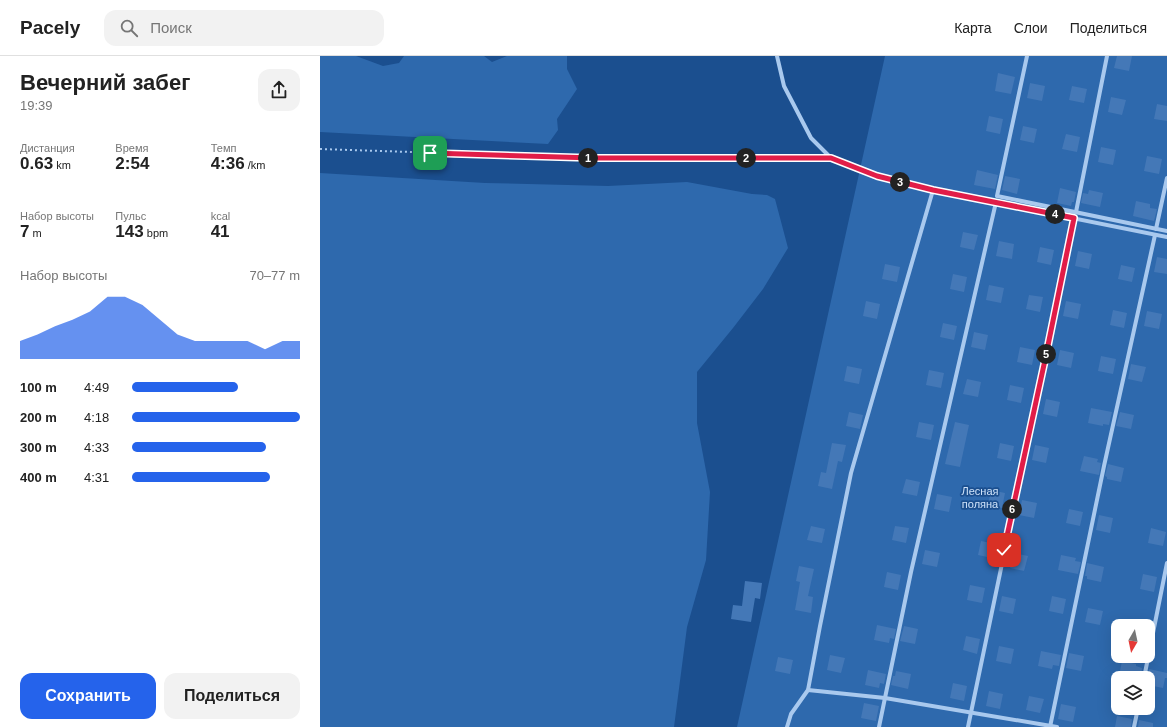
<!DOCTYPE html>
<html lang="ru">
<head>
<meta charset="utf-8">
<style>
	:root { --surface:#fff; --page:#f2f2f2; --text:#222; --muted:#767676; --line:#e0e0e0; --accent:#2563eb }
	body { margin:0; font-family:Arial,sans-serif; background:var(--page); color:var(--text); height:100vh; display:flex; flex-direction:column; font-size:15px; white-space:nowrap }
	* { box-sizing:border-box; margin:0 }
	p { font-size:13px; color:var(--muted) }
	.icon { flex:none; width:22px; height:22px; fill:none; stroke:currentColor; stroke-width:2; stroke-linecap:round; stroke-linejoin:round }
	.map { position:relative; flex:1; overflow:hidden }
	.panel { display:flex; flex-direction:column; background:var(--surface); width:320px }
	.panel>* { flex:none }
	.needle { width:26px; rotate:189deg }
	.fabs { position:absolute; left:791px; top:563px; display:grid; gap:8px }
	.fabs a { display:grid; place-items:center; width:44px; height:44px; border-radius:8px; background:var(--surface); box-shadow:0 4px 16px #0002; font-size:20px }
	.pin { position:absolute; display:grid; place-items:center; width:34px; height:34px; color:#fff; margin:-17px; border-radius:8px; box-shadow:0 2px 6px #0006 }
	.km { position:absolute; width:20px; height:20px; margin:-10px; border-radius:50%; background:#222; color:#fff; font-size:11px; line-height:20px; text-align:center }
	.round { display:grid; place-items:center; flex:none; width:42px; height:42px; border-radius:12px; background:var(--page) }
	.head { display:flex; align-items:center; justify-content:space-between; height:68px; padding:0 20px }
	h1 { font-size:22px; font-weight:700; line-height:30px }
	.metrics { display:grid; grid-template-columns:repeat(3,1fr); gap:6px; height:68px; padding:4px 20px }
	.metrics div { display:grid; align-content:center }
	.metrics b { font-size:17px; font-weight:700 }
	.metrics small { font-size:11px; font-weight:400 }
	.metrics p { font-size:11px }
	.chart { height:112px; padding:8px 20px }
	.chart p { display:flex; justify-content:space-between }
	.chart svg { width:100%; height:72px; margin-top:4px; fill:var(--accent); opacity:.7 }
	.cta { display:flex; gap:8px; margin-top:auto; padding:8px 20px }
	.cta a { flex:1; height:46px; border-radius:12px; background:var(--accent); color:#fff; font-size:16px; font-weight:700; line-height:46px; text-align:center }
	.cta a+a { background:var(--page); color:var(--text) }
	ul { padding:0 20px; list-style:none; font-size:13px }
	li { display:grid; grid-template-columns:64px 48px 1fr; align-items:center; height:30px }
	li i { height:10px; border-radius:5px; background:var(--accent) }
	header { display:flex; align-items:center; gap:24px; box-sizing:border-box; height:56px; padding:0 20px; background:var(--surface); border-bottom:1px solid var(--line) }
	header strong { font-size:19px }
	nav { display:flex; gap:22px; margin-inline-start:auto; font-size:14px }
	.search { width:280px; height:36px; background:var(--page); display:flex; align-items:center; gap:10px; box-sizing:border-box; padding:0 14px; border-radius:12px; color:var(--muted); font-size:15px }
	main { display:flex; flex:1; min-height:0 }
	.map>svg:first-child { display:block }
	.green { fill:#2e69ad; fill-rule:evenodd }
	.building { fill:#4478b7 }
	.lines { fill:none; stroke-linecap:round; stroke-linejoin:round }
	.path { stroke:#a9c9ee; stroke-width:2; stroke-dasharray:2 3; stroke-linecap:butt }
	.street { stroke:#a9c9ee; stroke-width:4 }
	.route-casing { stroke:#fff; stroke-width:8 }
	.route { stroke:#e11d48; stroke-width:5 }
	.labels { text-anchor:middle; stroke-width:3.5; stroke-linejoin:round; paint-order:stroke }
	.park-label { font-size:11px; fill:#cfe3fa; stroke:#1b4f8f }
</style>
</head>
<body>
<header>
<strong>Pacely</strong>
<div class="search"><svg class="icon" aria-label="search" viewBox="0 0 24 24"><circle cx="10" cy="10" r="6"/><path d="M15 15l6 6"/></svg>Поиск</div>
<nav><a>Карта</a><a>Слои</a><a>Поделиться</a></nav>
</header>
<main>
<section class="panel">
<div class="head"><div><h1>Вечерний забег</h1><p>19:39</p></div><a class="round"><svg class="icon" aria-label="share" viewBox="0 0 24 24"><path d="M12 15V3M7 8l5-5 5 5M5 13v7h14v-7"/></svg></a></div>
<div class="metrics">
<div><p>Дистанция</p><b>0.63<small> km</small></b></div>
<div><p>Время</p><b>2:54</b></div>
<div><p>Темп</p><b>4:36<small> /km</small></b></div>
</div>
<div class="metrics">
<div><p>Набор высоты</p><b>7<small> m</small></b></div>
<div><p>Пульс</p><b>143<small> bpm</small></b></div>
<div><p>kcal</p><b>41</b></div>
</div>
<div class="chart"><p><span>Набор высоты</span>70–77 m</p>
<svg viewBox="0 0 160 44" preserveAspectRatio="none"><path d="M0 44V33L10 29L20 24L30 20L40 15L50 6L60 6L70 11L80 20L90 29L100 33L110 33L120 33L130 33L140 38L150 33L160 33V44z"/></svg>
</div>
<ul>
<li><b>100 m</b>4:49<i style="width:63%"></i></li>
<li><b>200 m</b>4:18<i style="width:100%"></i></li>
<li><b>300 m</b>4:33<i style="width:80%"></i></li>
<li><b>400 m</b>4:31<i style="width:82%"></i></li>
</ul>
<div class="cta"><a>Сохранить</a><a>Поделиться</a></div>
</section>
<div class="map">
<svg width="847" height="671" viewBox="0 0 847 671">
	<rect width="100%" height="100%" fill="#1b4f8f"/>
	<!-- green -->
	<g class="green">
		<path d="M0 0H36L63 10 79 7 84 0H164L172 6 187 0H247V13L257 33 237 63 238 74 228 88 0 76Z"/>
		<path d="M565 0H847V671H417ZM798 570H828V600H798ZM798 622H828V652H798Z"/>
		<path d="M0 117 165 127 288 130 367 126 432 138 447 139 455 143 468 192 443 233 413 272 377 316V367L390 436 386 504 367 571 354 671H0Z"/>
	</g>
	<!-- building -->
	<g class="building">
		<path d="M797 0H812L809 15 794 12Z"/>
		<path d="M678 17 695 21 691 38 675 35Z"/>
		<path d="M710 27 725 30 722 45 707 42Z"/>
		<path d="M752 30 767 33 764 47 749 44Z"/>
		<path d="M791 41 806 44 802 59 788 56Z"/>
		<path d="M837 48 847 50V65L834 63Z"/>
		<path d="M669 60 683 63 680 78 666 75Z"/>
		<path d="M703 70 717 73 714 87 700 84Z"/>
		<path d="M746 78 760 81 757 96 742 93Z"/>
		<path d="M781 91 796 94 793 109 778 106Z"/>
		<path d="M827 100 842 103 839 118 824 115Z"/>
		<path d="M657 114 678 119 675 133 654 129Z"/>
		<path d="M685 120 700 123 697 138 682 134Z"/>
		<path d="M740 132 756 136 754 146H752L751 150 737 147Z"/>
		<path d="M769 134 783 137 780 151 761 147 763 137 768 138Z"/>
		<path d="M816 145 830 148V152L837 153 834 165 813 160Z"/>
		<path d="M643 176 658 179 654 194 640 191Z"/>
		<path d="M679 185 694 188 692 203 676 200Z"/>
		<path d="M720 191 734 194 731 209 717 206Z"/>
		<path d="M758 195 772 198 769 213 755 210Z"/>
		<path d="M837 201 847 203V218L834 216Z"/>
		<path d="M565 208 580 211 577 226 562 223Z"/>
		<path d="M801 209 815 212 812 226 798 223Z"/>
		<path d="M633 218 647 221 644 236 630 233Z"/>
		<path d="M669 229 684 232 681 247 666 244Z"/>
		<path d="M709 239 723 241 720 256 706 253Z"/>
		<path d="M546 245 560 248 557 263 543 260Z"/>
		<path d="M746 245 761 248 758 263 743 260Z"/>
		<path d="M793 254 807 257 804 272 790 269Z"/>
		<path d="M827 255 842 258 839 273 824 270Z"/>
		<path d="M623 267 637 270 634 284 620 281Z"/>
		<path d="M654 276 668 279 665 294 651 291Z"/>
		<path d="M700 291 715 294 712 309 697 306Z"/>
		<path d="M740 294 754 297 751 312 737 309Z"/>
		<path d="M781 300 796 303 793 318 778 315Z"/>
		<path d="M811 308 826 311 822 326 808 323Z"/>
		<path d="M527 310 542 313 539 328 524 325Z"/>
		<path d="M609 314 624 317 621 332 606 329Z"/>
		<path d="M647 323 661 326 658 341 643 338Z"/>
		<path d="M690 329 704 332 701 347 687 344Z"/>
		<path d="M726 343 740 346 737 361 723 358Z"/>
		<path d="M771 352 792 356 789 369 783 368V370L768 367Z"/>
		<path d="M529 356 543 359 540 373 526 370Z"/>
		<path d="M800 356 814 359 811 373 796 370Z"/>
		<path d="M599 366 614 369 611 384 596 381Z"/>
		<path d="M635 366 649 369 640 411 625 408Z"/>
		<path d="M512 387 526 389 522 406 518 405 512 433 498 430 501 416 506 417Z"/>
		<path d="M680 387 694 390 691 405 677 402Z"/>
		<path d="M715 389 729 392 726 407 712 404Z"/>
		<path d="M764 400 778 403 777 406 781 407 779 419 760 415Z"/>
		<path d="M788 408 804 412 801 426 787 423V421L785 420Z"/>
		<path d="M586 423 600 426 597 440 582 437Z"/>
		<path d="M671 434 685 437 682 452 668 449Z"/>
		<path d="M617 438 632 441 629 456 614 453Z"/>
		<path d="M702 444 717 447 714 462 699 459Z"/>
		<path d="M749 453 763 456 760 470 746 467Z"/>
		<path d="M779 459 793 462 790 477 776 474Z"/>
		<path d="M491 470 505 473 502 487 487 484Z"/>
		<path d="M575 470 589 472 586 487 572 484Z"/>
		<path d="M831 472 846 476 843 490 828 487Z"/>
		<path d="M661 485 675 488 672 502 658 499Z"/>
		<path d="M605 494 620 497 617 511 602 508Z"/>
		<path d="M693 497 708 500 704 515 690 512Z"/>
		<path d="M741 499 756 502 755 505 761 506 758 518 738 514Z"/>
		<path d="M767 507 784 511 781 526 767 523V520H765Z"/>
		<path d="M479 510 494 513 488 540 493 541 491 557 475 554 480 526 476 525Z"/>
		<path d="M567 516 581 519 578 534 564 531Z"/>
		<path d="M823 518 837 521 834 536 820 533Z"/>
		<path d="M425 525 442 527 440 543 435 542 431 566 411 563 413 549 422 550Z"/>
		<path d="M650 529 665 532 662 547 647 544Z"/>
		<path d="M682 540 696 543 693 558 679 555Z"/>
		<path d="M732 540 746 543 743 558 729 555Z"/>
		<path d="M768 552 783 555 780 569 765 566Z"/>
		<path d="M557 569 576 573 574 583 570 582 569 587 554 584Z"/>
		<path d="M584 570 598 573 595 588 580 585Z"/>
		<path d="M646 580 660 583 657 598 643 594Z"/>
		<path d="M679 590 694 593 691 608 676 605Z"/>
		<path d="M721 595 741 599 739 610 733 609 732 613 718 610Z"/>
		<path d="M749 597 764 600 761 615 746 612Z"/>
		<path d="M510 599 525 602 521 617 507 614Z"/>
		<path d="M458 601 473 604 470 618 455 615Z"/>
		<path d="M802 605 816 608V610L822 612 821 622H808L799 620Z"/>
		<path d="M829 613 847 617V622H845L843 632 828 629 830 622H828Z"/>
		<path d="M548 614 566 618 564 628 560 627 559 632 545 629Z"/>
		<path d="M576 615 591 618 588 633 571 629 573 620H575Z"/>
		<path d="M633 627 647 630 644 645 630 642Z"/>
		<path d="M669 635 683 638 680 653 666 650Z"/>
		<path d="M709 640 724 643 720 657 706 654Z"/>
		<path d="M544 647 559 650 556 665 541 662Z"/>
		<path d="M741 648 756 651 753 666 738 663Z"/>
		<path d="M797 660 812 663 811 671H795Z"/>
		<path d="M819 664 833 667V671H818Z"/>
	</g>
	<g class="lines">
		<!-- path -->
		<path class="path" d="M0 93 274 102H502"/>
		<!-- street -->
		<g class="street">
			<path d="M457 0 464 30 491 82 511 102 557 120 613 134 847 181"/>
			<path d="M707 0 677 140 847 175"/>
			<path d="M756 156 787 0"/>
			<path d="M836 173 847 122"/>
			<path d="M824 622 847 507"/>
			<path d="M488 634 565 642 737 671"/>
			<path d="M467 671 471 658 488 634 500 570 531 417 613 134"/>
			<path d="M559 671 591 516 676 146"/>
			<path d="M648 671 754 162"/>
			<path d="M730 671 784 410 835 179"/>
			<path d="M814 671 818 652"/>
		</g>
	</g>
	<g class="lines">
		<!-- route casing -->
		<g class="route-casing">
			<path id="route" d="M110 97 274 102H511L557 120 613 134 754 162 725 304 684 494"/>
		</g>
		<!-- route -->
		<use href="#route" class="route"/>
	</g>
	<g class="labels">
		<!-- park labels -->
		<g class="park-label">
			<text x="660" y="439">Лесная<tspan x="660" dy="13">поляна</tspan></text>
		</g>
	</g>
</svg>
<div class="fabs">
<a><svg class="needle" viewBox="-14 -14 28 28"><path d="M0-13l5 13h-10z" fill="#e53935"/><path d="M0 13l5-13h-10z" fill="#767676"/></svg></a>
<a><svg class="icon" aria-label="layers" viewBox="0 0 24 24"><path d="M12 4l9 5-9 5-9-5zM3 14l9 5 9-5"/></svg></a>
</div>
<div class="pin" style="left:110px;top:97px;background:#1e9e55"><svg class="icon" aria-label="arrive" viewBox="0 0 24 24"><path d="M6 21V4h12l-3 4 3 4H6"/></svg></div>
<div class="pin" style="left:684px;top:494px;background:#d93025"><svg class="icon" aria-label="check" viewBox="0 0 24 24"><path d="M5 12l5 5 9-10"/></svg></div>
<b class="km" style="left:268px;top:102px">1</b>
<b class="km" style="left:426px;top:102px">2</b>
<b class="km" style="left:580px;top:126px">3</b>
<b class="km" style="left:735px;top:158px">4</b>
<b class="km" style="left:726px;top:298px">5</b>
<b class="km" style="left:692px;top:453px">6</b>
</div>
</main>
</body>
</html>
